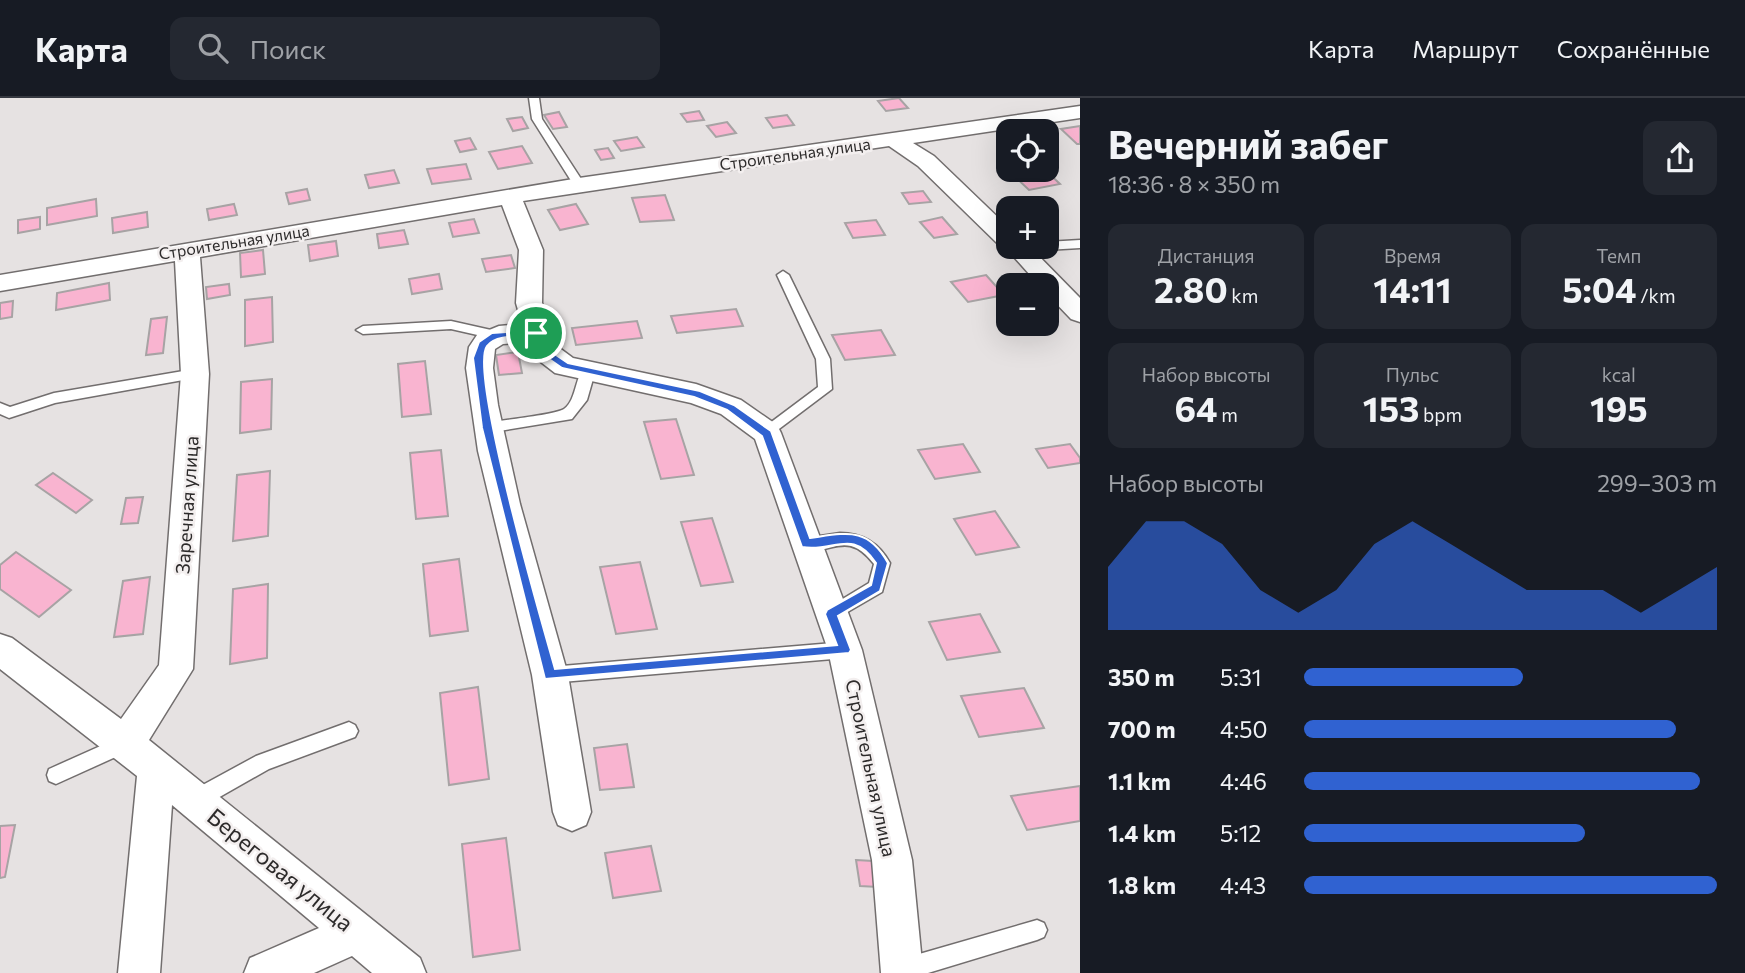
<!DOCTYPE html>
<html lang="ru">
<head>
<meta charset="utf-8">
<style>
	:root { --surface:#171b24; --page:#242831; --text:#f1f3f6; --muted:#9ea1a6; --line:#363941; --accent:#3062d1 }
	body { margin:0; font-family:Commissioner,sans-serif; background:var(--page); color:var(--text); height:100vh; display:flex; flex-direction:column; font-size:26px; white-space:nowrap }
	* { box-sizing:border-box; margin:0 }
	p { font-size:23px; color:var(--muted) }
	.icon { flex:none; width:38px; height:38px; fill:none; stroke:currentColor; stroke-width:2; stroke-linecap:round; stroke-linejoin:round }
	.map { position:relative; flex:1; overflow:hidden }
	.details { display:flex; flex-direction:column; background:var(--surface); width:665px }
	.details>* { flex:none }
	.fabs { position:absolute; left:996px; top:21px; display:grid; gap:14px }
	.fabs a { display:grid; place-items:center; width:63px; height:63px; border-radius:14px; background:var(--surface); box-shadow:0 7px 28px #0002; font-size:35px }
	.pin { position:absolute; display:grid; place-items:center; width:60px; height:60px; color:#fff; margin:-30px; border:4px solid #fff; border-radius:50%; box-shadow:0 2px 7px #0007 }
	.round { display:grid; place-items:center; flex:none; width:74px; height:74px; border-radius:14px; background:var(--page) }
	.overview { display:flex; align-items:center; justify-content:space-between; height:119px; padding:0 28px }
	h1 { font-size:38px; font-weight:700; line-height:52px }
	.metrics { display:grid; grid-template-columns:repeat(3,1fr); gap:10px; height:119px; padding:7px 28px }
	.metrics div { display:grid; align-content:center; border-radius:14px; background:var(--page); text-align:center }
	.metrics b { font-size:35px; font-weight:700 }
	.metrics small { font-size:19px; font-weight:400 }
	.metrics p { font-size:19px }
	.chart { height:196px; padding:14px 28px }
	.chart p { display:flex; justify-content:space-between }
	.chart svg { width:100%; height:126px; margin-top:7px; fill:var(--accent); opacity:.7 }
	ul { padding:0 28px; list-style:none; font-size:23px }
	li { display:grid; grid-template-columns:112px 84px 1fr; align-items:center; height:52px }
	li i { height:18px; border-radius:9px; background:var(--accent) }
	header { display:flex; align-items:center; gap:42px; box-sizing:border-box; height:98px; padding:0 35px; background:var(--surface); border-bottom:2px solid var(--line) }
	header strong { font-size:33px }
	nav { display:flex; gap:38px; margin-inline-start:auto; font-size:24px }
	.search { width:490px; height:63px; background:var(--page); display:flex; align-items:center; gap:18px; box-sizing:border-box; padding:0 24px; border-radius:14px; color:var(--muted); font-size:26px }
	main { display:flex; flex:1; min-height:0 }
	.map>svg:first-child { display:block }
	.building { fill:#f9b4d0; stroke:#a7a3a4; stroke-width:2 }
	.lines { fill:none; stroke-linecap:round; stroke-linejoin:round }
	.lane-casing { stroke:#726e6e; stroke-width:3 }
	.street-casing { stroke:#726e6e; stroke-width:3 }
	.lane { fill:#fff; fill-rule:evenodd }
	.street { fill:#fff; fill-rule:evenodd }
	.route { fill:#3062d1; stroke:#fff; stroke-width:2; fill-rule:evenodd }
	.labels { text-anchor:middle; stroke-width:5; stroke-linejoin:round; paint-order:stroke }
	.far-street-label { font-size:16px; fill:#2d2b2b; stroke:#f3efef }
	.street-label { font-size:19px; fill:#2d2b2b; stroke:#f3efef }
	.near-street-label { font-size:23px; fill:#2d2b2b; stroke:#f3efef }
</style>
</head>
<body>
<header>
<strong>Карта</strong>
<div class="search"><svg class="icon" aria-label="search" viewBox="0 0 24 24"><circle cx="10" cy="10" r="6"/><path d="M15 15l6 6"/></svg>Поиск</div>
<nav><a>Карта</a><a>Маршрут</a><a>Сохранённые</a></nav>
</header>
<main>
<div class="map">
<svg width="1080" height="875" viewBox="0 0 1080 875">
	<rect width="100%" height="100%" fill="#e6e2e2"/>
	<!-- building -->
	<g class="building">
		<path d="M899 0 908 10 886 13 878 3Z"/>
		<path d="M699 13 704 22 687 24 681 16Z"/>
		<path d="M559 14 567 29 553 31 544 17Z"/>
		<path d="M787 17 794 27 773 30 766 20Z"/>
		<path d="M522 19 528 30 513 33 507 21Z"/>
		<path d="M727 24 736 35 716 39 707 28Z"/>
		<path d="M1080 28V46H1077L1061 31Z"/>
		<path d="M637 39 644 49 621 53 614 43Z"/>
		<path d="M470 40 476 51 460 54 455 43Z"/>
		<path d="M522 48 532 65 498 71 489 54Z"/>
		<path d="M608 50 614 60 601 62 595 52Z"/>
		<path d="M466 66 471 81 432 86 427 71Z"/>
		<path d="M394 72 399 85 369 90 365 77Z"/>
		<path d="M1008 72H1045L1060 86 1029 92Z"/>
		<path d="M307 91 310 102 289 106 286 95Z"/>
		<path d="M923 93 931 104 909 106 902 95Z"/>
		<path d="M665 97 674 122 640 124 632 100Z"/>
		<path d="M96 101 97 118 47 127V110Z"/>
		<path d="M234 106 237 117 209 122 207 111Z"/>
		<path d="M576 106 588 126 560 132 548 112Z"/>
		<path d="M147 114 148 129 113 135 112 120Z"/>
		<path d="M40 119V131L18 135V122Z"/>
		<path d="M942 119 957 136 934 140 920 124Z"/>
		<path d="M474 121 479 135 453 139 449 125Z"/>
		<path d="M876 122 885 137 853 140 845 125Z"/>
		<path d="M404 132 408 146 379 150 377 136Z"/>
		<path d="M336 143 338 158 310 163 308 147Z"/>
		<path d="M263 152 265 176 241 179 240 155Z"/>
		<path d="M511 157 515 170 486 174 482 161Z"/>
		<path d="M439 176 442 191 412 196 409 181Z"/>
		<path d="M986 177 1004 197 968 204 951 184Z"/>
		<path d="M109 185 110 202 56 212 57 195Z"/>
		<path d="M229 186 230 197 207 201 206 189Z"/>
		<path d="M272 199 273 244 245 248V202Z"/>
		<path d="M13 203 12 219 0 221V205Z"/>
		<path d="M736 211 743 228 677 235 671 218Z"/>
		<path d="M167 219 163 255 146 257 151 221Z"/>
		<path d="M637 223 642 240 576 247 572 230Z"/>
		<path d="M881 232 895 257 845 262 832 237Z"/>
		<path d="M518 254 522 275 499 277 496 257Z"/>
		<path d="M425 263 431 316 402 319 398 266Z"/>
		<path d="M272 281 271 331 240 335 241 284Z"/>
		<path d="M676 321 694 377 661 381 644 324Z"/>
		<path d="M963 346 980 374 935 381 918 352Z"/>
		<path d="M1070 346 1080 360V365L1048 370 1036 351Z"/>
		<path d="M441 352 448 418 416 421 410 355Z"/>
		<path d="M270 373 268 438 233 443 237 377Z"/>
		<path d="M53 375 92 402 76 415 36 387Z"/>
		<path d="M143 399 138 425 121 426 126 400Z"/>
		<path d="M995 413 1019 449 976 457 954 421Z"/>
		<path d="M712 420 733 484 701 488 681 424Z"/>
		<path d="M16 454 71 492 39 519 0 491V467Z"/>
		<path d="M459 461 468 533 430 538 423 466Z"/>
		<path d="M640 464 657 531 616 536 600 469Z"/>
		<path d="M150 479 143 536 114 539 123 483Z"/>
		<path d="M268 486 267 560 230 566 233 491Z"/>
		<path d="M980 516 1000 554 947 562 929 524Z"/>
		<path d="M478 589 489 681 449 687 440 595Z"/>
		<path d="M1024 590 1044 630 979 639 961 598Z"/>
		<path d="M627 646 634 689 600 692 594 650Z"/>
		<path d="M1080 688V723L1027 732 1011 698Z"/>
		<path d="M15 727 5 779 0 780V728Z"/>
		<path d="M506 740 520 852 473 859 462 746Z"/>
		<path d="M651 748 661 793 613 800 605 755Z"/>
		<path d="M856 762 873 763 878 789 860 788Z"/>
	</g>
	<g class="lines">
		<!-- lane casing -->
		<g class="lane-casing">
			<g id="lane">
				<path d="M529 0H539L542 21 585 87 583 89H575L532 21Z"/>
				<path d="M1080 142V150L1046 152 1040 149H1046V144Z"/>
				<path d="M783 173 789 177 830 261 832 291 767 340 762 339 760 335 762 331 818 289 816 261 777 177Z"/>
				<path d="M451 223 500 234 502 237 495 241 451 231 363 236 356 232 363 228Z"/>
				<path d="M588 269 595 274 587 302 572 321 487 335 482 334 480 330 487 325C501 322 555 317 564 311 578 301 574 274 588 269Z"/>
				<path d="M195 271 202 276 200 279 55 305 9 320 0 316V305L10 309 54 295Z"/>
				<path d="M840 435C862 435 879 445 890 465L882 494 832 523 826 521 824 516 826 511 869 485 874 466C845 429 830 460 800 451L798 446 800 441Z"/>
				<path d="M845 544 851 547 854 552 851 557 845 560 550 585 544 583 541 577 544 571 550 569Z"/>
				<path d="M349 624 355 627 358 633 355 639 269 671 202 709 195 711 188 709 185 702 188 695 256 658Z"/>
				<path d="M125 637 131 640 134 646 131 652 56 686 49 683 47 677 49 671Z"/>
				<path d="M1037 822 1044 825 1047 832 1044 839 1037 842 928 875H893L891 872 895 865 902 861Z"/>
			</g>
		</g>
		<!-- street casing -->
		<g class="street-casing">
			<path id="street" d="M1080 8V20L913 45 934 58 1008 129V149H1030L1080 200V224L1071 221 1046 195V187H1039L1004 148 999 147 918 68 889 48 523 103 543 152 542 205 554 246 573 260 696 286 741 302 777 327 781 335 862 552 912 762 923 875H881L872 762 828 552 755 341 721 316 691 305 555 275 533 258 527 244 503 246 495 251 493 270 498 307 520 406 568 577 591 714 586 727 572 733 558 727 553 714 532 577 478 353 466 270 469 249 477 237 499 228 522 226 516 205 519 152 502 107 200 159 209 276 193 571 149 642 420 860 426 875H372L352 858 314 875H244L250 860 319 830 172 707 160 875H118L137 678 0 571V536L12 540 121 621 159 567 181 276 175 163 0 193V177L579 80Z"/>
		</g>
		<!-- lane -->
		<use href="#lane" class="lane"/>
		<!-- street -->
		<use href="#street" class="street"/>
	</g>
	<!-- route -->
	<path class="route" d="M539 232 546 250 568 265 700 293 734 307 771 333 810 440C846 435 868 428 888 465L880 493 838 518 851 552 849 555 545 581 482 330 473 260 479 244 492 235ZM532 238 539 254 562 270 694 299 727 312 762 338 802 449C834 455 852 429 876 465L871 487 827 512 825 516 837 547 555 571C543 528 468 273 487 248 496 236 519 239 532 238Z"/>
	<g class="labels">
		<!-- far-street labels -->
		<g class="far-street-label">
			<text transform="translate(795 56) rotate(-8)" y="6">Строительная улица</text>
			<text transform="translate(234 144) rotate(-9)" y="6">Строительная улица</text>
		</g>
		<!-- street labels -->
		<g class="street-label">
			<text transform="translate(187 407) rotate(-86)" y="7">Заречная улица</text>
			<text transform="translate(871 670) rotate(78)" y="7">Строительная улица</text>
		</g>
		<!-- near-street labels -->
		<g class="near-street-label">
			<text transform="translate(280 772) rotate(39)" y="8">Береговая улица</text>
		</g>
	</g>
</svg>
<div class="fabs">
<a><svg class="icon" aria-label="locate" viewBox="0 0 24 24"><circle cx="12" cy="12" r="6"/><path d="M12 2v4M12 18v4M2 12h4M18 12h4"/></svg></a>
<a>+</a>
<a>−</a>
</div>
<div class="pin" style="left:536px;top:235px;background:#1e9e55"><svg class="icon" aria-label="arrive" viewBox="0 0 24 24"><path d="M6 21V4h12l-3 4 3 4H6"/></svg></div>
</div>
<section class="details">
<div class="overview"><div><h1>Вечерний забег</h1><p>18:36 · 8 × 350 m</p></div><a class="round"><svg class="icon" aria-label="share" viewBox="0 0 24 24"><path d="M12 15V3M7 8l5-5 5 5M5 13v7h14v-7"/></svg></a></div>
<div class="metrics">
<div><p>Дистанция</p><b>2.80<small> km</small></b></div>
<div><p>Время</p><b>14:11</b></div>
<div><p>Темп</p><b>5:04<small> /km</small></b></div>
</div>
<div class="metrics">
<div><p>Набор высоты</p><b>64<small> m</small></b></div>
<div><p>Пульс</p><b>153<small> bpm</small></b></div>
<div><p>kcal</p><b>195</b></div>
</div>
<div class="chart"><p><span>Набор высоты</span>299–303 m</p>
<svg viewBox="0 0 160 44" preserveAspectRatio="none"><path d="M0 44V22L10 6L20 6L30 14L40 30L50 38L60 30L70 14L80 6L90 14L100 22L110 30L120 30L130 30L140 38L150 30L160 22V44z"/></svg>
</div>
<ul>
<li><b>350 m</b>5:31<i style="width:53%"></i></li>
<li><b>700 m</b>4:50<i style="width:90%"></i></li>
<li><b>1.1 km</b>4:46<i style="width:96%"></i></li>
<li><b>1.4 km</b>5:12<i style="width:68%"></i></li>
<li><b>1.8 km</b>4:43<i style="width:100%"></i></li>
</ul>
</section>
</main>
</body>
</html>
